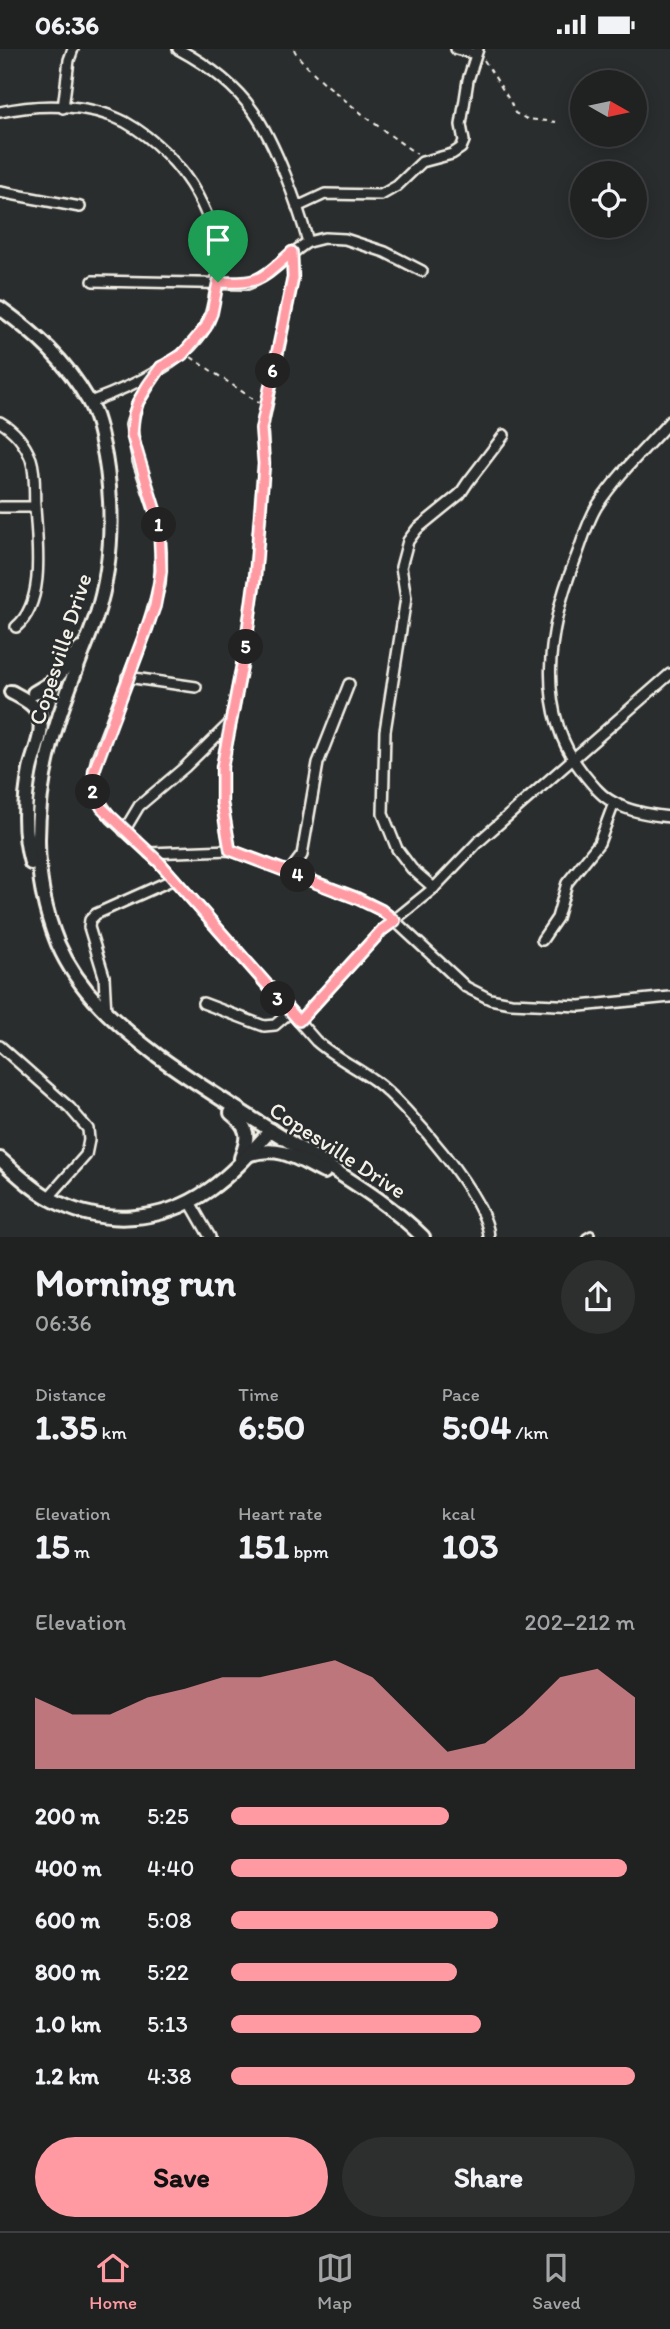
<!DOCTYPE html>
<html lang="en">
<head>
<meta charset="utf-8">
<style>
	:root { --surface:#202222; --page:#2d2f2f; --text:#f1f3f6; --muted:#a2a4a5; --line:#3d3f40; --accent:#ff9aa2 }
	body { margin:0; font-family:Itim,sans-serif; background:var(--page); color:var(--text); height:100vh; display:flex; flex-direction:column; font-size:26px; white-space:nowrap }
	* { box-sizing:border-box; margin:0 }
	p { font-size:23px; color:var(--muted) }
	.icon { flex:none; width:38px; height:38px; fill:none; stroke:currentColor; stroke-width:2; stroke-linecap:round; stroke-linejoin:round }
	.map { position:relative; height:1188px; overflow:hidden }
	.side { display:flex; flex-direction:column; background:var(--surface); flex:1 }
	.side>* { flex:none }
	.needle { width:46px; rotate:99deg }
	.controls { position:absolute; left:570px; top:21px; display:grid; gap:14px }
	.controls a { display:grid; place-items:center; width:77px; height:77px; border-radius:50%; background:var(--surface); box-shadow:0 4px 18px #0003,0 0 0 2px var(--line); font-size:35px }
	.pin { position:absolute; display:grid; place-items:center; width:60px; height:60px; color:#fff; margin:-72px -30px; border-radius:50% 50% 50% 0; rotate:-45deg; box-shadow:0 0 7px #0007 }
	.pin .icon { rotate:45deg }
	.km { position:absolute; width:35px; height:35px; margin:-18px; border-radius:50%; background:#222; color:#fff; font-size:19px; line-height:35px; text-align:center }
	.round { display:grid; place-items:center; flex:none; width:74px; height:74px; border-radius:37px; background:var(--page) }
	.summary { display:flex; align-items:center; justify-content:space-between; height:119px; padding:0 35px }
	h1 { font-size:38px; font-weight:700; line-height:52px }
	.metrics { display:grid; grid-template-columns:repeat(3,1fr); gap:10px; height:119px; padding:7px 35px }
	.metrics div { display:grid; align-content:center }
	.metrics b { font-size:35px; font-weight:700 }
	.metrics small { font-size:19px; font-weight:400 }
	.metrics p { font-size:19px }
	.chart { height:196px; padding:14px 35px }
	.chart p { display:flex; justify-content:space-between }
	.chart svg { width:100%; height:126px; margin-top:7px; fill:var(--accent); opacity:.7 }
	.button { display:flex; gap:14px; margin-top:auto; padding:14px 35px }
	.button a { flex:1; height:80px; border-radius:42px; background:var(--accent); color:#111; font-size:28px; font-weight:700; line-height:80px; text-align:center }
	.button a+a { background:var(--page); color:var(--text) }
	ul { padding:0 35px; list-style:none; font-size:23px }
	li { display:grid; grid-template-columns:112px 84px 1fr; align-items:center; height:52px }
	li i { height:18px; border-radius:9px; background:var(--accent) }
	.status { display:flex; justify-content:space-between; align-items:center; height:49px; padding:0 35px; background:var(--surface); direction:ltr }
	.status svg { height:19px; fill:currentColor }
	.menu { display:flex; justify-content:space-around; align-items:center; height:98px; border-top:2px solid var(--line); background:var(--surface); font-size:19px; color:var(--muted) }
	.menu a { display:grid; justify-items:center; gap:4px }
	.menu .current { color:var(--accent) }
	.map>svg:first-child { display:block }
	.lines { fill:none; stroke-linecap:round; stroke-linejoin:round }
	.lane-casing { stroke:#f4f1e8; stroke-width:10 }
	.street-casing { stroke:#f4f1e8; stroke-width:14 }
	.secondary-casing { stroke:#f4f1e8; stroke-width:18 }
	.path { stroke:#f4f1e8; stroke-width:2; stroke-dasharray:5 5; stroke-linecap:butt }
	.lane { stroke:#2a2d2e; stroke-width:4.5 }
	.street { stroke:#2a2d2e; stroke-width:9 }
	.secondary { stroke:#2a2d2e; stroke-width:12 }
	.route-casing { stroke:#fff; stroke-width:14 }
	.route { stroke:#ff9aa2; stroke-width:9 }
	.labels { text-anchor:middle; stroke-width:5; stroke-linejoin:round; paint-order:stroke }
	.street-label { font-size:23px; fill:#f4f1e8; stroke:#2a2d2e }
</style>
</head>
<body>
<div class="status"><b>06:36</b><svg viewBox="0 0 49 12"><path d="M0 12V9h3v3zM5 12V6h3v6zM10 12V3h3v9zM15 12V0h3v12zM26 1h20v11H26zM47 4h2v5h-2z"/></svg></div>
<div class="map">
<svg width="670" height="1188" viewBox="0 0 670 1188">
	<rect width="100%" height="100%" fill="#2a2d2e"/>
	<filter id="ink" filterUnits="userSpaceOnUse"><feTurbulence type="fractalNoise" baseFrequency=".0143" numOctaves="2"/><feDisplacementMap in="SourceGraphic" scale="14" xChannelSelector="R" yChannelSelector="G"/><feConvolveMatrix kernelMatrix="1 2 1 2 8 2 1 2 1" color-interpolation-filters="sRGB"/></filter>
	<g filter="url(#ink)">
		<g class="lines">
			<!-- lane casing -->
			<g class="lane-casing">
				<path id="lane" d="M586 1188 591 1185"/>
			</g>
			<!-- street casing -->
			<g class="street-casing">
				<g id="street">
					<path d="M456 0 475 5"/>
					<path d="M63 59 69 11 73 0"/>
					<path d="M0 63C39 54 88 54 125 73 184 106 228 177 215 245 212 262 209 275 198 289 175 319 125 340 90 353"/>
					<path d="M0 143 80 158"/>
					<path d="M297 158 325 145 381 146 397 137 422 113 452 105 461 99 464 92 461 76 468 31 478 0"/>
					<path d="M308 193 324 189 345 190 385 203 422 222"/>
					<path d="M93 232 247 235C271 227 287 206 308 193 298 156 275 93 253 62 234 35 206 15 178 0"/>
					<path d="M161 318 138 353 131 376 138 412 159 474 161 503 160 535 147 580 97 709 94 722 93 743 111 769 159 813 316 992C334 1008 356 1018 375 1032 406 1055 488 1150 489 1188"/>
					<path d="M670 372C646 399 617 426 597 457 587 473 582 494 575 511 548 579 534 662 583 724 592 735 601 747 613 753 630 763 651 766 670 768"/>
					<path d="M0 373C14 381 25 395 31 410 36 425 34 443 35 458 37 493 46 553 16 578"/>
					<path d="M0 458H35"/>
					<path d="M127 628 196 638"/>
					<path d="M124 782 139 757 185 718 230 674"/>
					<path d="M230 801 222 754V718L245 601 255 529 264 415 262 380 293 229 292 203"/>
					<path d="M149 804 230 801 357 849 381 861 395 872 466 938 490 950 511 954 580 957 670 948"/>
					<path d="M290 822 302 806 318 714 349 635"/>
					<path d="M434 839 412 820 397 800 383 765 385 682 406 549 401 518 408 492 417 480 460 445 468 433 504 386"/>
					<path d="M542 891 557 869 567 834 599 794 614 754"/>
					<path d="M203 954 264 977 275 976 290 963"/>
					<path d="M106 965 104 927 89 878 90 871 96 865 174 830"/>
					<path d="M299 972 382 881 434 839 477 794 670 625"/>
					<path d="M0 997 70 1059 88 1080 89 1091 86 1106 48 1149"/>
					<path d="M190 1153 210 1188"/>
				</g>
			</g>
			<!-- secondary casing -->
			<g class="secondary-casing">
				<g id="secondary">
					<path d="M0 259C37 286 65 311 88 351 98 368 101 388 105 407 114 461 113 515 96 568 87 594 76 619 67 645 37 726 24 813 58 895 79 943 117 976 158 1007 210 1045 265 1077 320 1112 356 1135 392 1157 423 1188"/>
					<path d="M11 643C22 649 36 655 39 667 45 684 33 705 30 721 24 751 23 785 31 814"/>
					<path d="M34 644 54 632 80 600"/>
					<path d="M231 1064C250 1079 249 1088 241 1109"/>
					<path d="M250 1105C282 1096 297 1110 324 1123"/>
					<path d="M0 1110C16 1124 32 1140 51 1150 101 1178 162 1174 209 1141 232 1125 252 1102 271 1081"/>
				</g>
			</g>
			<!-- path -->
			<g class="path">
				<path d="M294 0C300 20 395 91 417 105"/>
				<path d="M484 11 510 52 515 64 527 70 556 73"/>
				<path d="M191 308 259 354"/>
			</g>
			<!-- lane -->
			<use href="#lane" class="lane"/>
			<!-- street -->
			<use href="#street" class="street"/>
			<!-- secondary -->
			<use href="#secondary" class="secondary"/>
		</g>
	</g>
	<g class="lines" filter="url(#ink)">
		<!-- route casing -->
		<g class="route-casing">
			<path id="route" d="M292 203 293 229 261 380 264 415 255 529 245 601 222 718V754L230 801 356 849 381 861 395 872 382 881 299 972 159 813 102 759 93 743 94 722 155 557 161 522 159 474 132 386 134 365 138 353 148 336 161 318 182 306 206 278 212 264 218 233C261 235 260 231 292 203Z"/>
		</g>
		<!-- route -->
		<use href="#route" class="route"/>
	</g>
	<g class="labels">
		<!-- street labels -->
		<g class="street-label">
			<text transform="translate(60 600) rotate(-72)" y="8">Copesville Drive</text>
			<text transform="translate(338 1101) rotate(33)" y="8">Copesville Drive</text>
		</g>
	</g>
</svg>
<div class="controls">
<a><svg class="needle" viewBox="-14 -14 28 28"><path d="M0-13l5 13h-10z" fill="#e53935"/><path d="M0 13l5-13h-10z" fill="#a2a4a5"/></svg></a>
<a><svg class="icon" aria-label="locate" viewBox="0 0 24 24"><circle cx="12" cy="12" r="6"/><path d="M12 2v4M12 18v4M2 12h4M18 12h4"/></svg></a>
</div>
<div class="pin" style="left:218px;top:233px;background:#1e9e55"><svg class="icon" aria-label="arrive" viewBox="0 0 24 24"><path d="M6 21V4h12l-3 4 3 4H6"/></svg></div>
<b class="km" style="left:159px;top:476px">1</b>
<b class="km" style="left:93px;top:743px">2</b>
<b class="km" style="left:278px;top:950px">3</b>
<b class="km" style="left:298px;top:826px">4</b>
<b class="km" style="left:246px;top:598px">5</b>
<b class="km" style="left:273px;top:322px">6</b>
</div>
<section class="side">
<div class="summary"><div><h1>Morning run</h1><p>06:36</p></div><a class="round"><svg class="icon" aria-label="share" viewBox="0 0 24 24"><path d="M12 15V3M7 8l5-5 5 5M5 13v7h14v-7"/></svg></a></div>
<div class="metrics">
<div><p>Distance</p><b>1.35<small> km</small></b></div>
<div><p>Time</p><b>6:50</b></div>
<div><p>Pace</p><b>5:04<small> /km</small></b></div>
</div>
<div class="metrics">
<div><p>Elevation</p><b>15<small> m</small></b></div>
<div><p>Heart rate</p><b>151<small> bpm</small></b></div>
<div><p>kcal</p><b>103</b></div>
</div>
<div class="chart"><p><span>Elevation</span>202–212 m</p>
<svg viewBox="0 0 160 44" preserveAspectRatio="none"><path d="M0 44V19L10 25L20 25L30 19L40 16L50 12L60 12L70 9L80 6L90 12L100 25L110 38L120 35L130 25L140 12L150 9L160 19V44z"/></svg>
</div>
<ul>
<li><b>200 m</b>5:25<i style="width:54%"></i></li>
<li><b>400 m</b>4:40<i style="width:98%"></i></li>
<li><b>600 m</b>5:08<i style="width:66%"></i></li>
<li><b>800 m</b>5:22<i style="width:56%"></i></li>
<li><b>1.0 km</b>5:13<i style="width:62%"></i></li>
<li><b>1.2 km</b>4:38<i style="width:100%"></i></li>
</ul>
<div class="button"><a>Save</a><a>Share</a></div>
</section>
<nav class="menu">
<a class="current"><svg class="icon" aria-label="home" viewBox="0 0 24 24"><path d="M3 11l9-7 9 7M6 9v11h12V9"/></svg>Home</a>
<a><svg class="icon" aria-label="map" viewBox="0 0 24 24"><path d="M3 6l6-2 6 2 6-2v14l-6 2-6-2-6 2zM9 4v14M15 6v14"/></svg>Map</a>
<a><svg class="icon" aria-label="saved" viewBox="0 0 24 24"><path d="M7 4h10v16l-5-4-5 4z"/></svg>Saved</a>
</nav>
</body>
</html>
